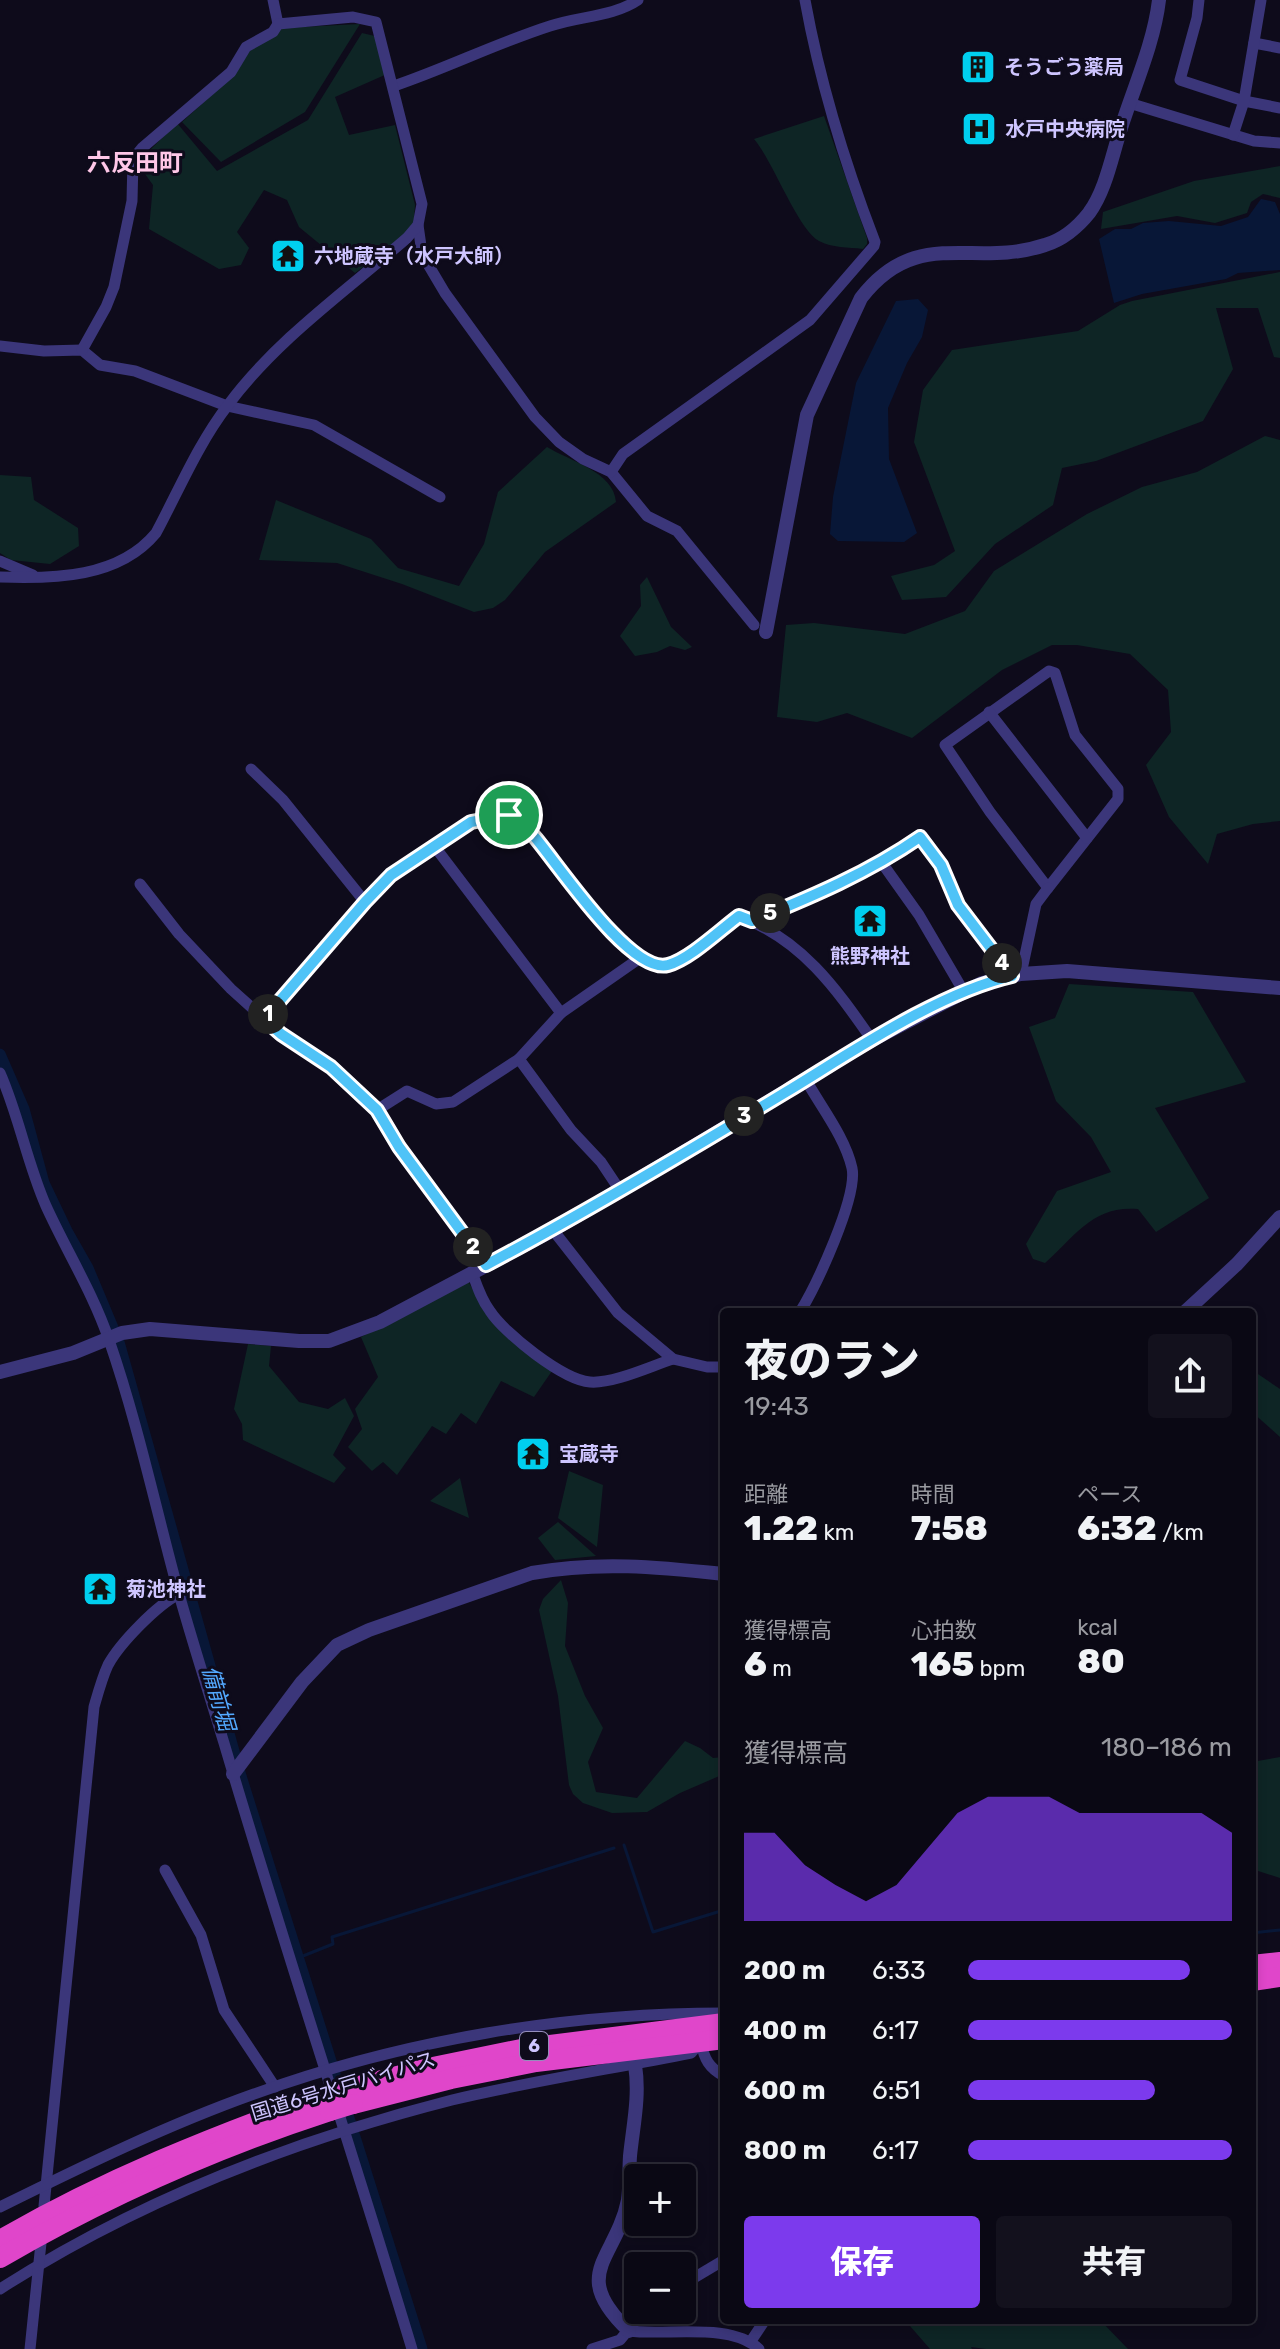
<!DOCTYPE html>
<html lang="ja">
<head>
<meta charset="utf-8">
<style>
	:root { --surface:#0a0814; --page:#13111d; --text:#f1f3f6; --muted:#999aa0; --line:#2a2934; --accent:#7c3aed }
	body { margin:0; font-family:Rubik,"Noto Sans JP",sans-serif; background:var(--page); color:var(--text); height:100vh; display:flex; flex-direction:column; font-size:30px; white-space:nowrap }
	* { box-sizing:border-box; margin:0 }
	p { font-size:26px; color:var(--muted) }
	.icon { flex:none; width:44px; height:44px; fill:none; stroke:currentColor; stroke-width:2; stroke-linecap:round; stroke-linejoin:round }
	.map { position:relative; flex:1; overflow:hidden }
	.drawer { position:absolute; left:720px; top:1308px; width:536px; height:1016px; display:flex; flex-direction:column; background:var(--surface); border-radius:8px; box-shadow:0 4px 12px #0003,0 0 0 2px var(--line) }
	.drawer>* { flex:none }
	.tools { position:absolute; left:624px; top:2164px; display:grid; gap:16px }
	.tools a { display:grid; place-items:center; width:72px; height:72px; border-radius:8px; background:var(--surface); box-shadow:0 4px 12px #0003,0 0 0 2px var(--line); font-size:40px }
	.pin { position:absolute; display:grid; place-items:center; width:68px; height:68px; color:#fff; margin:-34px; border:4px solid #fff; border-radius:50%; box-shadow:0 2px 8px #0007 }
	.km { position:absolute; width:40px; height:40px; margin:-20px; border-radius:50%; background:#222; color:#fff; font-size:22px; line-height:40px; text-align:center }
	.round { display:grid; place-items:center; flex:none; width:84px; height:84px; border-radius:8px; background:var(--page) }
	.overview { display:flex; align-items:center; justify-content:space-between; height:136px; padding:0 24px }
	h1 { font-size:44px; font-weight:800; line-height:60px }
	.stats { display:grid; grid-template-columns:repeat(3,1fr); gap:12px; height:136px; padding:8px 24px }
	.stats div { display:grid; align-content:center }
	.stats b { font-size:34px; font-weight:800 }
	.stats small { font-size:22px; font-weight:400 }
	.stats p { font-size:22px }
	.chart { height:224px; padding:16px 24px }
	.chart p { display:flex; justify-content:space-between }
	.chart svg { width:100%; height:144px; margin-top:8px; fill:var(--accent); opacity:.7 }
	.action { display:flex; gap:16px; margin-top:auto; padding:16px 24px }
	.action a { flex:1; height:92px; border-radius:8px; background:var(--accent); color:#fff; font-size:32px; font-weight:800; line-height:92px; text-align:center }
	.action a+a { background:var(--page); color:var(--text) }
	ul { padding:0 24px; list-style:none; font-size:26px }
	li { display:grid; grid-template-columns:128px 96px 1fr; align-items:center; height:60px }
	li i { height:20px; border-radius:10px; background:var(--accent) }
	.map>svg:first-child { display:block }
	.green { fill:#0e2525 }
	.water { fill:#081737 }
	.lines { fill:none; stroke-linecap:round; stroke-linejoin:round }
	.stream { stroke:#081737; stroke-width:3 }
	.canal { stroke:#081737; stroke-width:11 }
	.minor { stroke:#3b367a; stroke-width:11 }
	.tertiary { stroke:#3b367a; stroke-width:14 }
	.trunk { stroke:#e046ca; stroke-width:20 }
	.trunk-bridge { stroke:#e046ca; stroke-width:20 }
	.route-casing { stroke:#fff; stroke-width:16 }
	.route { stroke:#4fc3f7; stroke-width:10 }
	.labels { text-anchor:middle; stroke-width:6; stroke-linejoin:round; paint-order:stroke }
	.shield { fill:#0e0b1b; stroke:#948dbb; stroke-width:2 }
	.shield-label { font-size:18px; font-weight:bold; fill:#cec5ff }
	.poi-label { font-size:20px; font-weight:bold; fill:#cec5ff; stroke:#0e0b1b; text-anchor:start }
	.street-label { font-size:20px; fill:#cec5ff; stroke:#0e0b1b }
	.water-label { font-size:22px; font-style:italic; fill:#53a9ff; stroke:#0e0b1b }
	.quarter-label { font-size:24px; font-weight:bold; fill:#ffc7e8; stroke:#0e0b1b }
</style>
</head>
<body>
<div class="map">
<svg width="1280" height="2349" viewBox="0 0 1280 2349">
	<rect width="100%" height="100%" fill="#0e0b1b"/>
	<!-- green -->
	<g class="green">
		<path d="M360 24 305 112 221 162 182 122 235 74 248 52 281 28Z"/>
		<path d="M362 33 379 37 387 74 335 97 349 135 395 125 415 205 413 231 355 273 299 227 287 200 264 190 237 232 249 248 241 265 219 269 149 229 153 185 137 163 177 123 217 171 308 120Z"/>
		<path d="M824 116 867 238V244L863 249C848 247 832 248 819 241 798 230 773 161 754 139Z"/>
		<path d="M1280 166V198L1263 194 1251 202 1247 213 1215 223 1177 216 1101 229 1103 212 1194 181Z"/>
		<path d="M1280 272V358L1274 357 1258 308H1216L1233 369 1203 421 1096 461 1062 468 1053 505 995 544 946 597 902 600 891 576 934 565 955 551 914 442 923 390 952 350 1078 331 1120 305 1132 301Z"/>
		<path d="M1265 436 1280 440V821L1253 824 1217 834 1208 864 1169 817 1146 765 1171 732 1168 690 1130 654 1077 645H1052L1002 670 912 738 847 713 817 722 777 717 786 625 814 623 905 634 965 611 994 571 1087 514 1142 487 1197 472Z"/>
		<path d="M547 447C570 461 614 472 616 502L545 552 505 600 493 608 474 612 402 584 337 563 259 560 276 500 371 539 398 568 459 586 484 544 498 492Z"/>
		<path d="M0 475 31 477 34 500 78 528 79 546 50 564 11 560 0 553Z"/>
		<path d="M647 577 671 627 692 647 685 650 670 646 657 652 635 656 620 636 641 606 640 585Z"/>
		<path d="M1069 984 1193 992 1246 1082 1155 1108 1209 1198 1156 1232 1138 1209C1093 1205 1075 1236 1045 1263L1033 1259 1026 1244 1057 1191 1111 1172 1091 1137 1056 1101 1029 1027 1055 1018Z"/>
		<path d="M468 1281 489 1318 552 1371 534 1397 501 1381 476 1424 461 1413 446 1434 432 1426 397 1475 383 1462 372 1471 348 1447 362 1429 355 1409 378 1377 361 1337Z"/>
		<path d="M248 1344 271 1346 269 1366 299 1402 328 1409 345 1398 354 1416 333 1455 346 1468 334 1483 243 1440 242 1424 234 1409Z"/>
		<path d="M1252 1370 1280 1389V1437L1252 1412Z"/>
		<path d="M569 1471 603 1485 597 1547 558 1518Z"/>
		<path d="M460 1478 469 1518 430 1501Z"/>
		<path d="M558 1522 596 1556 555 1560 538 1538Z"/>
		<path d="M561 1580 568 1603 565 1646 585 1696 603 1728 588 1762 596 1792 637 1798 685 1741 700 1748 713 1758 724 1757V1774L680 1793 647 1812 612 1813 583 1803 573 1794 569 1785 558 1696 539 1610 543 1599Z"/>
		<path d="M1280 1757V1878L1252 1869V1762Z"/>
		<path d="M922 2320H1100L1128 2349H986L971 2347 972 2349H930L910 2326Z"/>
	</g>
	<!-- water -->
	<g class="water">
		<path d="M1261 199 1275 202 1280 214V270L1238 273 1226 279 1142 294 1114 303 1099 239 1115 229H1131L1143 223 1169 221 1221 226 1248 217Z"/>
		<path d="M918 299 928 310 922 337 907 363 888 408 889 459 917 533 904 542 838 541 830 534 833 497 856 383 896 301Z"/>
	</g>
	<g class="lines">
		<!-- stream -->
		<g class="stream">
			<path d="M624 1845 653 1932 724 1910"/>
			<path d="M1252 1933 1280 1930"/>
			<path d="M298 1958 333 1944 332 1937 614 1848"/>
		</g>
		<!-- canal -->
		<path class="canal" d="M0 1054 24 1109 44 1183 67 1231 88 1268 119 1342 241 1776 422 2349"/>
		<!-- minor -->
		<g class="minor">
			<path d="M273 0 278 24"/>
			<path d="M1199 0 1197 18 1180 80 1244 101 1280 108"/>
			<path d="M1254 43 1280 48"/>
			<path d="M394 86C447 68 497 43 550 26 579 16 613 17 638 0"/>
			<path d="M1129 103 1254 141 1280 143"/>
			<path d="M1233 135 1244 101 1261 0"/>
			<path d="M0 346 44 351 82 350 100 365 135 371 227 406 314 425 440 497"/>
			<path d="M82 350 106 307 114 287 132 201 133 159 142 148 231 72 246 47 273 32 278 24 353 17 376 22 422 204 418 225 421 246 429 266 445 293 535 417 559 442 583 459 611 472 647 516 677 531 754 625"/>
			<path d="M611 472 623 454 810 320 874 246 875 242C845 164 820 83 805 0"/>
			<path d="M0 561 33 575"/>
			<path d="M0 577C54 579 119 578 156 533 179 490 198 444 228 405 276 340 346 291 407 238L418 225"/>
			<path d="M1049 671 1055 673 1075 735 1118 789V799L1048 888 990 812 945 745Z"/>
			<path d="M989 712 1087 838"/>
			<path d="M251 769 283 800 365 902"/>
			<path d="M435 847 561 1013"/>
			<path d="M882 863 920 837 941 865 958 905 1012 976"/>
			<path d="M140 884 179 934 231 989 281 1034 331 1067 377 1110 399 1147 486 1265"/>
			<path d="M752 921 882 863 919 915 964 992"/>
			<path d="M1021 974 1036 904 1048 888"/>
			<path d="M264 1019 294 982 391 875 471 822 509 815C518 821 526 827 533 835 556 861 630 975 668 965 690 959 720 930 739 916 802 940 835 987 872 1040"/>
			<path d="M519 1059 571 1130 601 1162 619 1189"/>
			<path d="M0 1073C19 1116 27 1163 46 1206 67 1252 93 1293 109 1340 138 1424 156 1510 179 1594 193 1644 209 1694 224 1743 284 1946 351 2147 412 2349"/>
			<path d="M377 1110 407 1091 436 1104 453 1102 519 1059 561 1013 640 958"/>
			<path d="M553 1230 618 1313 673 1359 707 1367H724"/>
			<path d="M472 1272C477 1286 481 1299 490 1311 504 1333 563 1380 590 1382 613 1384 651 1366 673 1359"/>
			<path d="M800 1312C816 1286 858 1197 852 1168 845 1137 821 1107 806 1080"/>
			<path d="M165 1870 201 1935 224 2010 275 2087"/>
			<path d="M701 2042C704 2059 709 2068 724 2076"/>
			<path d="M44 2206 94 1707C98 1693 102 1678 108 1665 120 1643 157 1605 179 1594"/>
			<path d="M0 2207C83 2166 167 2125 254 2094 403 2040 566 2013 724 2013"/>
			<path d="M682 2285 724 2260"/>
			<path d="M0 2289C137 2201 295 2140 452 2100 531 2081 611 2069 691 2053L699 2044"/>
			<path d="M629 2331C667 2336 730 2322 759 2349"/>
			<path d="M751 2341 765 2320"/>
			<path d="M30 2349 41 2243"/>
			<path d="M592 2349 620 2340 645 2310"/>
		</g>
		<!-- tertiary -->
		<g class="tertiary">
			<path d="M766 632 807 415 861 298C917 225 974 269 1045 245 1062 240 1078 227 1089 213 1106 190 1112 155 1121 128 1134 87 1154 43 1159 0"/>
			<path d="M1185 1312 1237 1264 1280 1217"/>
			<path d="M0 1372 73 1353 122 1333 150 1329 299 1341H329L380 1322 553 1230 872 1040 982 983 1021 974 1067 971 1280 988"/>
			<path d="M233 1774 302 1682 337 1645 369 1630 532 1573C599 1561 657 1567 724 1574"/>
			<path d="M629 2331C568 2273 616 2260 628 2200 630 2186 629 2171 630 2156 633 2126 640 2096 635 2065"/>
		</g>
		<!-- trunk -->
		<g class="trunk">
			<path d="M1252 1965 1280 1962"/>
			<path d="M1252 1981 1280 1977"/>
			<path d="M348 2089 428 2068 526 2048 724 2023"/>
			<path d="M353 2104 451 2079 536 2062 724 2039"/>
			<path d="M0 2240C104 2180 213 2136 326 2096"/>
			<path d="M0 2258C104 2198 216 2148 330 2111"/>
		</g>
		<!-- trunk-bridge -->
		<g class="trunk-bridge">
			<path d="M326 2096 348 2089"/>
			<path d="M330 2111 353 2104"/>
		</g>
	</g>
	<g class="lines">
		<!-- route casing -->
		<g class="route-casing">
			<path id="route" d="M509 815C518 821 526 827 533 835 556 861 630 975 668 965 690 959 720 930 739 916L752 921C811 897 868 873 920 837L941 865 958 905 1012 976C938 993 852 1052 786 1092 687 1152 588 1211 486 1265L399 1147 377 1110 331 1067 281 1034 264 1019 365 902 391 875 471 822Z"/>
		</g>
		<!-- route -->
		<use href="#route" class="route"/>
	</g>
	<!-- icons -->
	<defs>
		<g id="building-square" transform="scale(1.8)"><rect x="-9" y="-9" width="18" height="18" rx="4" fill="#00cfef" stroke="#0e0b1b"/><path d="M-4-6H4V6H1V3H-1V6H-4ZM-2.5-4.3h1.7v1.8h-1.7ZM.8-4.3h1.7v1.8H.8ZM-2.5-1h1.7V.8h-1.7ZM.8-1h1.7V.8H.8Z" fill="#111"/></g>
		<g id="hospital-square" transform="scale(1.8)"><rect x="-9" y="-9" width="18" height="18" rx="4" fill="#00cfef" stroke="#0e0b1b"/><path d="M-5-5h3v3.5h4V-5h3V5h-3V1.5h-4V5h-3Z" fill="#111"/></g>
		<g id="temple-square" transform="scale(1.8)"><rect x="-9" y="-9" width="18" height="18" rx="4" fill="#00cfef" stroke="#0e0b1b"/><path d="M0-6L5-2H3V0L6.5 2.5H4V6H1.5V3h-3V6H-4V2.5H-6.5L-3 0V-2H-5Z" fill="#111"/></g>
	</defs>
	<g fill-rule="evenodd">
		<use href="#building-square" x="978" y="67"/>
		<use href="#hospital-square" x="979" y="129"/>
		<use href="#temple-square" x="288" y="256"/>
		<use href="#temple-square" x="870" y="921"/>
		<use href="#temple-square" x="533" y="1454"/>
		<use href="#temple-square" x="100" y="1589"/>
	</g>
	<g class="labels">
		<!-- shield labels -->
		<rect class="shield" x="520" y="2032" width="28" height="28" rx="6"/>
		<g class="shield-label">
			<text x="534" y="2052">6</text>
		</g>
		<!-- poi labels -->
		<g class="poi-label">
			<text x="1004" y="74">そうごう薬局</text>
			<text x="1005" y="136">水戸中央病院</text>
			<text x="314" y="263">六地蔵寺（水戸大師）</text>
			<text x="870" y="963" text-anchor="middle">熊野神社</text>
			<text x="559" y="1461">宝蔵寺</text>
			<text x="126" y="1596">菊池神社</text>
		</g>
		<!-- street labels -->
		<g class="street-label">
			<text transform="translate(343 2086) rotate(-17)" y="7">国道6号水戸バイパス</text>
		</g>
		<!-- water labels -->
		<g class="water-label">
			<text transform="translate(219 1698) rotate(74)" y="8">備前堀</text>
		</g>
		<!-- quarter labels -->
		<g class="quarter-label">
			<text x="135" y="171">六反田町</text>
		</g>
	</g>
</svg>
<div class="tools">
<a>+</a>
<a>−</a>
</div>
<div class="pin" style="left:509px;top:815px;background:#1e9e55"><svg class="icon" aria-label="arrive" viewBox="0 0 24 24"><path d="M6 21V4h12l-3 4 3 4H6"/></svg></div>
<b class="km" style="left:268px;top:1014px">1</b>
<b class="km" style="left:473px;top:1247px">2</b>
<b class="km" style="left:744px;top:1116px">3</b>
<b class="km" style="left:1002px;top:963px">4</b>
<b class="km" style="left:770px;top:913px">5</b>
<section class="drawer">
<div class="overview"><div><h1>夜のラン</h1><p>19:43</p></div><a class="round"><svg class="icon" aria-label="share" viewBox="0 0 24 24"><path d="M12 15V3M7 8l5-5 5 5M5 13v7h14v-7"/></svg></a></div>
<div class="stats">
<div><p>距離</p><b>1.22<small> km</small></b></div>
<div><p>時間</p><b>7:58</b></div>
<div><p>ペース</p><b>6:32<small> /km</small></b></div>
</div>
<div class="stats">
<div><p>獲得標高</p><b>6<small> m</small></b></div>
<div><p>心拍数</p><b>165<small> bpm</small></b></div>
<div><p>kcal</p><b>80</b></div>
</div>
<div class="chart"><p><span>獲得標高</span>180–186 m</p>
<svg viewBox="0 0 160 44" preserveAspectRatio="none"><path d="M0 44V17L10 17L20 27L30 33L40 38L50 33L60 22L70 11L80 6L90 6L100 6L110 11L120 11L130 11L140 11L150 11L160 17V44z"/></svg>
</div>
<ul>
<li><b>200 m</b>6:33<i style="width:84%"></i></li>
<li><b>400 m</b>6:17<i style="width:100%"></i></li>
<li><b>600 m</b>6:51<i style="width:71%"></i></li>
<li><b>800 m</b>6:17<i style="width:100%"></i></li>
</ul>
<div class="action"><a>保存</a><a>共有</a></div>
</section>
</div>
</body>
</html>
